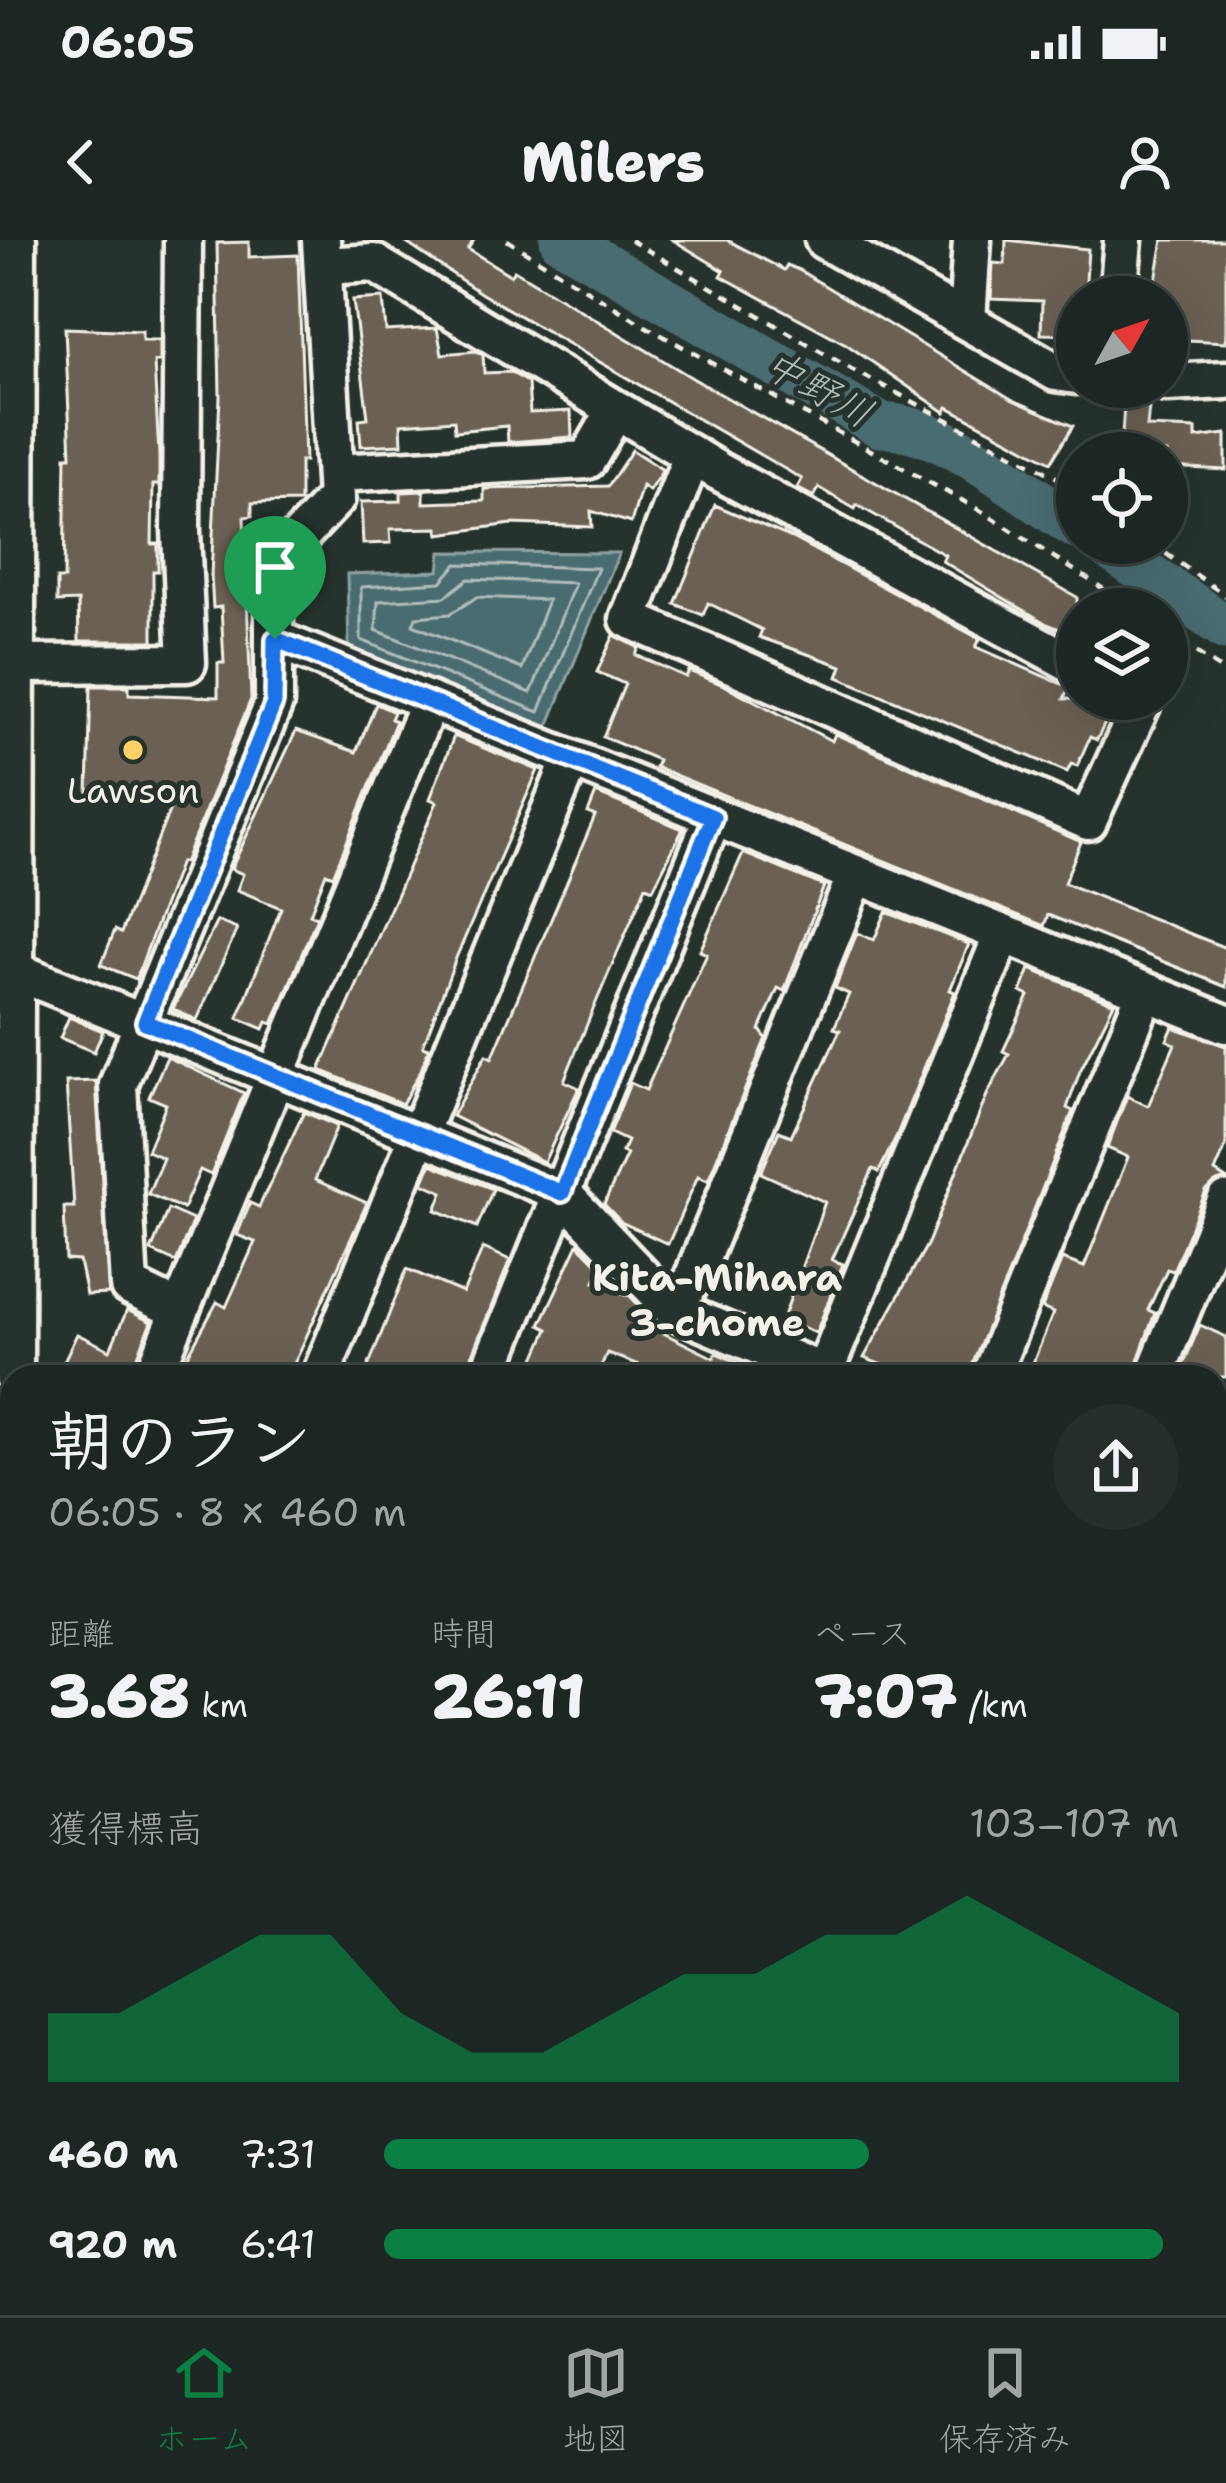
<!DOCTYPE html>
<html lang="ja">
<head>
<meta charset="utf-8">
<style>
	:root { --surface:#1c2622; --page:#252e2a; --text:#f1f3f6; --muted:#a0a5a5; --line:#3a4340; --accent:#0b8043 }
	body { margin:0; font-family:"Shantell Sans","Klee One",sans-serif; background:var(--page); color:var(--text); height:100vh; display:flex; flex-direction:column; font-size:45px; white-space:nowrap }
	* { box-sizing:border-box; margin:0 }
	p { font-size:39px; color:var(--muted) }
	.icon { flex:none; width:66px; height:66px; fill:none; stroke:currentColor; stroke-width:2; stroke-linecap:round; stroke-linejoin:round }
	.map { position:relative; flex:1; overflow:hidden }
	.side { position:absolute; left:0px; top:1125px; width:1227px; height:951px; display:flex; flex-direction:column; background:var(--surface); border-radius:36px 36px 0 0; box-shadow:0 12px 48px #0002,0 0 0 3px var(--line) }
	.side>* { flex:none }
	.needle { width:78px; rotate:50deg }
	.fabs { position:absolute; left:1056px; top:36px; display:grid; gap:24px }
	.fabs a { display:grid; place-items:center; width:132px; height:132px; border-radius:50%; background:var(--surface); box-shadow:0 12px 48px #0002,0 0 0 3px var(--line); font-size:60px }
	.pin { position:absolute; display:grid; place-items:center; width:102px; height:102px; color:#fff; margin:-123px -51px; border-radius:50% 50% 50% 0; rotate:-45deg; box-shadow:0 0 12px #0007 }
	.pin .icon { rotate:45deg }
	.round { display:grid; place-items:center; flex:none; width:126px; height:126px; border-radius:63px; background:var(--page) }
	.head { display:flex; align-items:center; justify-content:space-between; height:204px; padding:0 48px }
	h1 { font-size:66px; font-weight:800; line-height:90px }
	.stats { display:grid; grid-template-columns:repeat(3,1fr); gap:18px; height:204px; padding:12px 48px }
	.stats div { display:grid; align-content:center }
	.stats b { font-size:60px; font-weight:800 }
	.stats small { font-size:33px; font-weight:400 }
	.stats p { font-size:33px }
	.chart { height:336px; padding:24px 48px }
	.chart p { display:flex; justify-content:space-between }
	.chart svg { width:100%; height:216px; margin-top:12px; fill:var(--accent); opacity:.7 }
	ul { padding:0 48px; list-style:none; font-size:39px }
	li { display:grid; grid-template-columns:192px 144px 1fr; align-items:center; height:90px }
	li i { height:30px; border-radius:15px; background:var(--accent) }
	.status { display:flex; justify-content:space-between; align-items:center; height:84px; padding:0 60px; background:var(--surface); direction:ltr }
	.status svg { height:33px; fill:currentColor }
	header { display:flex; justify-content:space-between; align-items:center; height:156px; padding:0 48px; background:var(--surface); font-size:54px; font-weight:800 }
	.tabs { display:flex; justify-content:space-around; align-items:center; height:168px; border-top:3px solid var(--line); background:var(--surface); font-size:33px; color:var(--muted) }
	.tabs a { display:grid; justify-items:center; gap:6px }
	.tabs .current { color:var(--accent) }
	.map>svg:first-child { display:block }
	.water { fill:#4a6c71; stroke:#8ea1a1; stroke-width:3 }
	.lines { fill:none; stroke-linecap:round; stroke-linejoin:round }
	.shore { stroke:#b0bcb8; stroke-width:3 }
	.river { stroke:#4a6c71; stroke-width:45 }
	.building { fill:#6a6153; stroke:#f4f1e8; stroke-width:3 }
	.minor-casing { stroke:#f4f1e8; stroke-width:45 }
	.path { stroke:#f4f1e8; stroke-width:4.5; stroke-dasharray:9 9; stroke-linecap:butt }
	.minor { stroke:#26332d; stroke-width:36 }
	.route-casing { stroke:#fff; stroke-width:24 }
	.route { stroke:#1a73e8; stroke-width:15 }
	.poi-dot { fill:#ffd166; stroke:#26332d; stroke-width:4.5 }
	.labels { text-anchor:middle; stroke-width:10; stroke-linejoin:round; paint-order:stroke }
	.poi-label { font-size:36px; fill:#f4f1e8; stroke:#26332d }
	.water-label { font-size:39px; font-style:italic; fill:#b0bcb8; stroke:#26332d }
	.neighbourhood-label { font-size:39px; font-weight:bold; fill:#f4f1e8; stroke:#26332d }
</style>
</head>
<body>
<div class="status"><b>06:05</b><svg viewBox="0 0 49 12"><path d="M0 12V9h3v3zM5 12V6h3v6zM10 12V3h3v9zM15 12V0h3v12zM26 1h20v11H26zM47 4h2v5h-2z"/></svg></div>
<header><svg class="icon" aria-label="back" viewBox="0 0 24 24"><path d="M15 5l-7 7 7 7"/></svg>Milers<svg class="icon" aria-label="person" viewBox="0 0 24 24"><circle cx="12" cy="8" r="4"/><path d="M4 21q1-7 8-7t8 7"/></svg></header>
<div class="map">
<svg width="1226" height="2075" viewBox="0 0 1226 2075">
	<rect width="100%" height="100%" fill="#26332d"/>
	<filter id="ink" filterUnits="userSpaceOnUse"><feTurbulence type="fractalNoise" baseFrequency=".00833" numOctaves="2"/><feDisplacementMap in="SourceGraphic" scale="24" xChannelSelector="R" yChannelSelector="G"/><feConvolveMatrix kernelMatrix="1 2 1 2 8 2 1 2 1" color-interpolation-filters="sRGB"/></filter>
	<g filter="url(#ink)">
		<!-- water -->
		<path class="water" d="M441 312 619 313 546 491 349 409 347 334 439 331Z"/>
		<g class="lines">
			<!-- shore -->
			<g class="shore">
				<path d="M457 324 598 328 539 472 361 400V347L441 342Z"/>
				<path d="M468 339 575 343 531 453 376 390 378 361 445 357Z"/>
				<path d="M477 357 548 360 522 429 413 385 416 377 450 374Z"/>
			</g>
			<!-- river -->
			<g class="river">
				<path d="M562 0 880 185C949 187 1020 252 1077 287"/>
				<path d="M1102 303 1226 388"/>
			</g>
		</g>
		<!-- building -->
		<g class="building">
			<path d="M402 0H474L468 9 510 35 514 30 694 139 1077 357V396L1047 384 942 321 945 315 857 265 855 269 819 248 814 257 797 248 802 239 482 54Z"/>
			<path d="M673 0H727L784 30 787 25 799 30 1013 160 1073 186 1051 222 948 167 945 172 846 104 721 36 724 31Z"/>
			<path d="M1006 0 1088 9 1085 57H1077V95L1041 94 1042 61 991 59 993 23 1005 24Z"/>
			<path d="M1163 0H1226V102L1167 99V57H1153Z"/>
			<path d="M249 2V17L298 15 305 221H300V262L252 263V276L244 277 251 459 184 623 180 622 136 739 101 725 115 690 121 693 175 556 88 553 91 446H129V454L218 457V423H224L221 367 213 368 211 335 220 157 217 3Z"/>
			<path d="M383 58 386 91 437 88 442 114 476 111 483 115 484 133 511 132 528 143 530 173 571 171 572 197 508 202 507 186 455 191 454 180 401 184 402 204 361 206 359 179 368 178 353 60Z"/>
			<path d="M65 88 142 91V100H160V122H154L159 215V245H153L152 304H158V331H153V401H79L78 361 57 362V339H64L66 216H71Z"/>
			<path d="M1124 166 1149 167 1147 187 1196 189V198L1226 194V230L1167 227V213L1121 208Z"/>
			<path d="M632 210 663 230 649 251 642 246 631 283 591 271 592 287 512 284 439 294 438 288 390 289 391 303 363 304 361 262 401 261V252L424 251V263L484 261V249L608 246Z"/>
			<path d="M715 265 792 298 980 399 976 407 1069 447 1064 459H1098L1113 466 1097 500 1090 497 1077 526 1071 524 1067 532 838 437 842 426 759 397 762 390 708 363 703 375 675 364Z"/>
			<path d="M614 395 639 408 636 415 686 437 689 431 724 445 832 501 835 494 1081 602 1064 643 1226 708V747L1048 675 1044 686 655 527 658 520 603 497 625 444 597 432Z"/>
			<path d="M376 464 394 472 391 479 396 481 333 636 326 633 310 674 317 677 273 784 267 782 264 789 238 778 281 668 237 650 243 634 231 629 296 491 356 512Z"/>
			<path d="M454 496 538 530 456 718 423 806 429 808 421 830 402 864 320 830 437 562 430 559Z"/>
			<path d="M596 553 683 589 653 649 646 646 592 772 564 841 579 848 544 922 452 876 486 815 492 818 595 576 588 573Z"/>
			<path d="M743 613 824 646 784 751 778 748 760 790 766 798 708 940 698 936 668 1004 621 982 604 964 627 914 622 912 627 901 610 893 630 843 646 850 707 714 700 711Z"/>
			<path d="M886 672 969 704 950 750 955 752 896 897 879 932 873 929 832 1020 843 1024 816 1093 783 1079 825 962 761 933 779 891 791 896 840 790 834 788 849 754 835 748 857 693 874 700Z"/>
			<path d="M217 681 237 689 197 780 173 769Z"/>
			<path d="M1030 729 1114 763 1080 831 1067 868 1073 871 968 1137H913L864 1118 928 1003 987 855 1009 814 1003 811 1029 756 1021 752Z"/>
			<path d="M69 777 103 791 94 812 60 798Z"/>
			<path d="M1173 787 1226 806V906L1215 932 1226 939 1206 951 1173 1031 1167 1029 1148 1070 1155 1073 1132 1137H1053L1031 1128 1053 1073 1042 1068 1062 1019 1084 1027 1128 917 1107 908 1127 856 1148 866 1175 804 1167 800Z"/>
			<path d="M167 817 244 853 211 935 200 930 183 969 148 954 163 918 147 911 166 864 149 857Z"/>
			<path d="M96 841 109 1054 86 1055 79 1021 66 1020 64 967H74L66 842Z"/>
			<path d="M304 872 337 886 315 940 367 963 288 1137H200L181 1128 217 1062 226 1067 255 1002 237 995 250 963 259 967Z"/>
			<path d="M431 924 493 949 477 987 436 970 443 952 423 943Z"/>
			<path d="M168 969 193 980 176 1022 151 1011Z"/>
			<path d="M578 1004 601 1027 595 1041 630 1056 643 1070 639 1081 714 1118 716 1113 770 1137H670L607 1113 596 1137H527L548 1089 540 1085Z"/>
			<path d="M483 1008 510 1020 463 1137H364L407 1029 463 1053Z"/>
			<path d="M127 1070 151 1082 130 1137H94L63 1123 77 1094 110 1110Z"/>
			<path d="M1200 1085 1226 1097V1137H1178Z"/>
		</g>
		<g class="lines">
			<!-- minor casing -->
			<g class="minor-casing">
				<g id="minor">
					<path d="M824 0 1056 132 1077 135"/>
					<path d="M323 26 374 23 718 231 1077 426"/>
					<path d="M1118 57 1123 0"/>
					<path d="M967 81 972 0"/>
					<path d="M1167 143 1226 140"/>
					<path d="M692 216 629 379 1088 581 1144 459"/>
					<path d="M335 233 587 220 616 170"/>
					<path d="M275 399 1226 784"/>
					<path d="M16 424 187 423 181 291 183 0"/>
					<path d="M0 731 13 730 562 953 674 1070 834 1137"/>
					<path d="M674 1070 693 1038 856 635"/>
					<path d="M180 1071 129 1046 118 845 274 463V324L336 258 321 0"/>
					<path d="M824 1133 1003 694"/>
					<path d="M14 1137 17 0"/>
					<path d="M153 1137 429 461"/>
					<path d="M320 1137 571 520"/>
					<path d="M487 1137 713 577"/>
					<path d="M990 1137 1145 753"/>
					<path d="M1154 1137 1226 961"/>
					<path d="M12 1269V1349"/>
					<path d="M1215 1292 1226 1297"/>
					<path d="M1215 1404 1226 1382"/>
					<path d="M0 1487H12"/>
					<path d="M1215 1724 1226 1728"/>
					<path d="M549 2064 595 2075"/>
					<path d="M1026 2064 1027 2075"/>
					<path d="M10 2075 12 1734"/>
					<path d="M261 2075 262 2064"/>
					<path d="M458 2075 460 2064"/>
				</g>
			</g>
			<!-- path -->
			<g class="path">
				<path d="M507 0 645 86 983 272 1135 369"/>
				<path d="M630 0 853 130 1077 248"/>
				<path d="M1151 303 1226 356"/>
				<path d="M1167 392 1226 433"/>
			</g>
			<!-- minor -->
			<use href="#minor" class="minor"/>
		</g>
	</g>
	<g class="lines" filter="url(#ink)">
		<!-- route casing -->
		<g class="route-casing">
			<path id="route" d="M275 399 713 577 562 953 145 782 274 463Z"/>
		</g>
		<!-- route -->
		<use href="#route" class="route"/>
	</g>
	<!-- markers -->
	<circle class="poi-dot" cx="133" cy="510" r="12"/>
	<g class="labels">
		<!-- poi labels -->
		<g class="poi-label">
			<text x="133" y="563">Lawson</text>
		</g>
		<!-- water labels -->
		<g class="water-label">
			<text transform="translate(819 148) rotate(29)" y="14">中野川</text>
		</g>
		<!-- neighbourhood labels -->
		<g class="neighbourhood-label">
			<text x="717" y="1051">Kita-Mihara<tspan x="717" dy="45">3-chome</tspan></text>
		</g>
	</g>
</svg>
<div class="fabs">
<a><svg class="needle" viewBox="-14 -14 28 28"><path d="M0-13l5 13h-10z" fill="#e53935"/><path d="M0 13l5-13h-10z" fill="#a0a5a5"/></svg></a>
<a><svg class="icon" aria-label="locate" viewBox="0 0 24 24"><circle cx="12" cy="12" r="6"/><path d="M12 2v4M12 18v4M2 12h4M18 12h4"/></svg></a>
<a><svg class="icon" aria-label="layers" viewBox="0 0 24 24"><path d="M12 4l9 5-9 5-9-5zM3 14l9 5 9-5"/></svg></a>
</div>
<div class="pin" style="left:275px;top:399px;background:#1e9e55"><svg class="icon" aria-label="arrive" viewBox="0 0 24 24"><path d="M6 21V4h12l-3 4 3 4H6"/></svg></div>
<section class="side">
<div class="head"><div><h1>朝のラン</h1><p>06:05 · 8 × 460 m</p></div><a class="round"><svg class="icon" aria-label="share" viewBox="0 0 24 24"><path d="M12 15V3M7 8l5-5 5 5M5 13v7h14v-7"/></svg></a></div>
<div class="stats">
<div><p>距離</p><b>3.68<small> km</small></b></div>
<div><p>時間</p><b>26:11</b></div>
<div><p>ペース</p><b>7:07<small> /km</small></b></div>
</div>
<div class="chart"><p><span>獲得標高</span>103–107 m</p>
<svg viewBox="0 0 160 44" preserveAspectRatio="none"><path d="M0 44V30L10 30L20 22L30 14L40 14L50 30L60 38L70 38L80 30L90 22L100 22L110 14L120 14L130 6L140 14L150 22L160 30V44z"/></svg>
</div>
<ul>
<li><b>460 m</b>7:31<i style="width:61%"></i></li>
<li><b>920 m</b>6:41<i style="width:98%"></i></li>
</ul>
</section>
</div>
<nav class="tabs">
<a class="current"><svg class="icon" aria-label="home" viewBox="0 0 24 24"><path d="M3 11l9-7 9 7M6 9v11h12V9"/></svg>ホーム</a>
<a><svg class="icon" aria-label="map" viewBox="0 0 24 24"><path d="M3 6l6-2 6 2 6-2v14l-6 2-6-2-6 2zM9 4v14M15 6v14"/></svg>地図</a>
<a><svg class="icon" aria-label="saved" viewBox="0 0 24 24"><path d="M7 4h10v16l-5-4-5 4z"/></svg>保存済み</a>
</nav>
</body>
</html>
